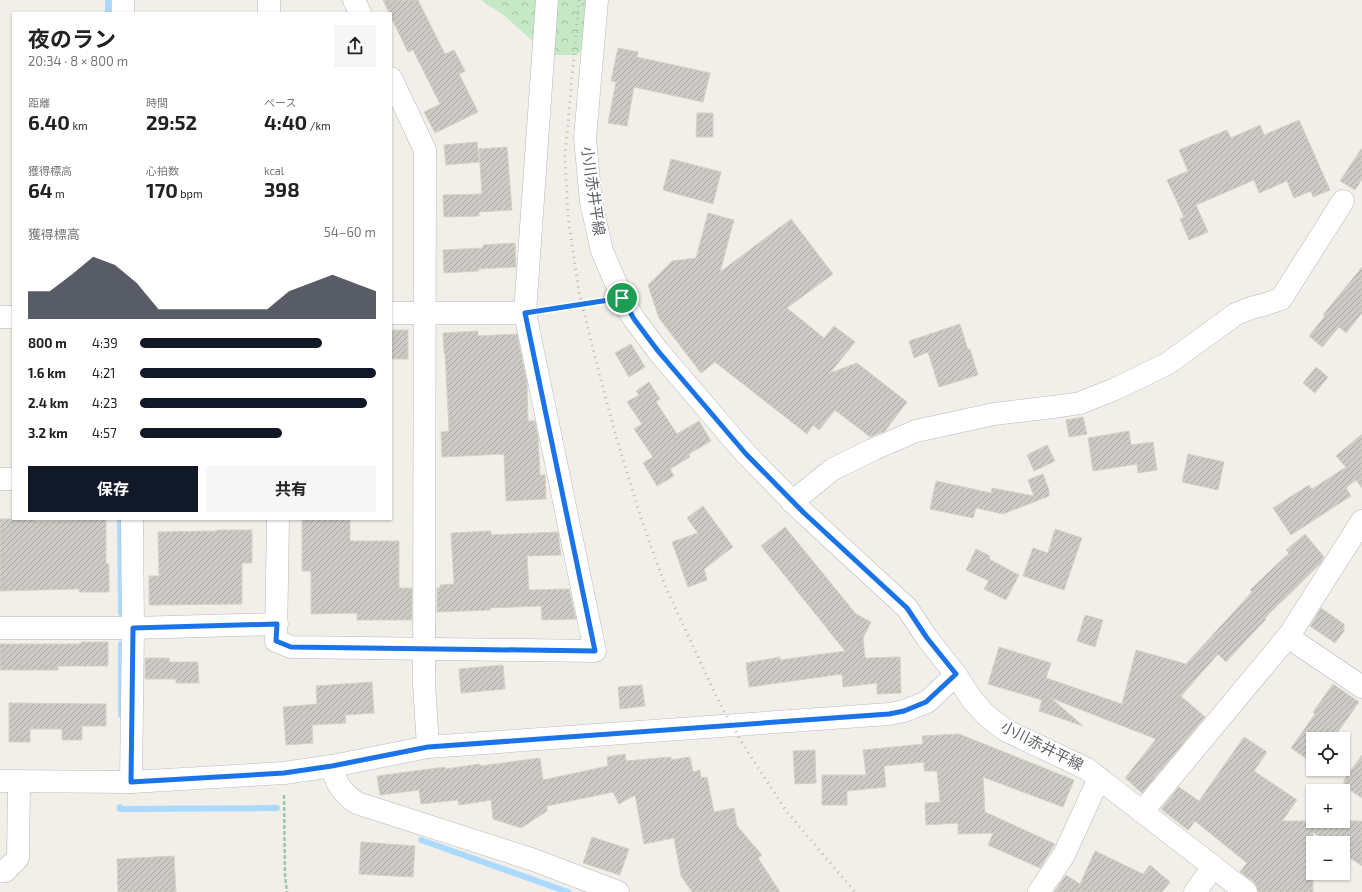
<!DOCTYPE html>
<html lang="ja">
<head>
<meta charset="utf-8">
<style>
	:root { --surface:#fff; --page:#f6f6f6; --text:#222; --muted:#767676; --accent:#111827 }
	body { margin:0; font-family:"Exo 2","Noto Sans JP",sans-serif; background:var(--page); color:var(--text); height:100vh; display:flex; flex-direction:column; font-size:15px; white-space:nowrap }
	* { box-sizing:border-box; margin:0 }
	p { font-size:13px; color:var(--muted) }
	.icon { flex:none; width:22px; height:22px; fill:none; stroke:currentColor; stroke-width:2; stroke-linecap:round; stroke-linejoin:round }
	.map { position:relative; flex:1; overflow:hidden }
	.drawer { position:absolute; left:12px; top:12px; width:380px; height:508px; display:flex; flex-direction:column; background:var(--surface); border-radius:0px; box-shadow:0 1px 3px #0004 }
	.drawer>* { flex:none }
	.controls { position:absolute; left:1306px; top:732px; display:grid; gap:8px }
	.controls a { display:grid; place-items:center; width:44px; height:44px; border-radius:0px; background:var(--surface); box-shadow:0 1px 3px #0004; font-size:20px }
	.pin { position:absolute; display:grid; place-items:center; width:34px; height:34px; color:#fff; margin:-17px; border:2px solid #fff; border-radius:50%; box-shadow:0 1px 4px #0007 }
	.round { display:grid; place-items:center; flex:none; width:42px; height:42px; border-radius:0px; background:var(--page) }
	.overview { display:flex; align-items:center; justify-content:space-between; height:68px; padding:0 16px }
	h1 { font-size:22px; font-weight:700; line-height:30px }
	.stats { display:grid; grid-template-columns:repeat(3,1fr); gap:6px; height:68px; padding:4px 16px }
	.stats div { display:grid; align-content:center }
	.stats b { font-size:20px; font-weight:700 }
	.stats small { font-size:11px; font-weight:400 }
	.stats p { font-size:11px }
	.chart { height:112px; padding:8px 16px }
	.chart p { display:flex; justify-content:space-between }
	.chart svg { width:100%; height:72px; margin-top:4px; fill:var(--accent); opacity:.7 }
	.cta { display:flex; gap:8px; margin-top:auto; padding:8px 16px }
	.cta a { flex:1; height:46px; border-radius:0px; background:var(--accent); color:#fff; font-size:16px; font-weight:700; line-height:46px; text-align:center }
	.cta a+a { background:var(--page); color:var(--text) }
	ul { padding:0 16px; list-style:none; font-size:13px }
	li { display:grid; grid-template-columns:64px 48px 1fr; align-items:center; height:30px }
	li i { height:10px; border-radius:5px; background:var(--accent) }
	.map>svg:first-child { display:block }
	.forest { fill:url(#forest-crowns) }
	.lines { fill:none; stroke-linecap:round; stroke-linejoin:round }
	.stream { stroke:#aadaff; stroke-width:6 }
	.building { fill:url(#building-hatch); stroke:#d6d1c6 }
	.minor-casing { stroke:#b5b8bc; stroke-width:23 }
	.tertiary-casing { stroke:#b5b8bc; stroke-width:23 }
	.secondary-casing { stroke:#b6babf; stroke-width:23 }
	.path { stroke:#9cc7a9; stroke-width:2.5; stroke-dasharray:4 2; stroke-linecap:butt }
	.minor { stroke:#fff; stroke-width:22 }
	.tertiary { stroke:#fff; stroke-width:22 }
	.secondary { stroke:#fff; stroke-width:22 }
	.rail { stroke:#b6b7b8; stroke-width:3; stroke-dasharray:1 5; stroke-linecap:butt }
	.route-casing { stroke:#fff; stroke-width:8 }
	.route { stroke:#1a73e8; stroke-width:5 }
	.labels { text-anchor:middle; stroke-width:3.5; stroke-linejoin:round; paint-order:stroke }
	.street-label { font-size:15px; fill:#5f6368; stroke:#fff }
</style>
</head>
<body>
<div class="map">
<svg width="1362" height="892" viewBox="0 0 1362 892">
	<defs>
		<pattern id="forest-crowns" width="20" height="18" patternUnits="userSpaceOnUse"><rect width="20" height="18" fill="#c5e8c5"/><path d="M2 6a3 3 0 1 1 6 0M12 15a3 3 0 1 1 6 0" fill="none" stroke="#a3c0a4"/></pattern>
		<pattern id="building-hatch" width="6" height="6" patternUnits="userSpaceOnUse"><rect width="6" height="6" fill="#cccac5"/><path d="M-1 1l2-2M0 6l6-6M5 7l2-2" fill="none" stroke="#a9a8a4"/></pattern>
	</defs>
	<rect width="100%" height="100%" fill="#f1efe8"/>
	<!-- forest -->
	<path class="forest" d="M481 0H600L593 37 577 55H548L505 16Z"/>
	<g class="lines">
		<!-- stream -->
		<g class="stream">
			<path d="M108 0V13"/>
			<path d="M120 519 121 613"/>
			<path d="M121 644V715"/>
			<path d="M120 807V809L277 808"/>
			<path d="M421 840 568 892"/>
		</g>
	</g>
	<!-- building -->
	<g class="building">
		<path d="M383 0H418L445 54 454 50 465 71 459 74 478 112 435 133 424 112 440 104 413 50 408 52 391 17V13H389Z"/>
		<path d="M618 48 638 52 637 57 710 73 703 102 634 87 627 126 608 123 616 82 611 81Z"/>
		<path d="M697 113H713V137H696Z"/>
		<path d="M1299 120 1330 190 1313 197 1311 191 1294 198 1287 181 1259 193 1254 180 1196 205 1208 232 1189 240 1180 219 1184 217 1167 180 1188 171 1179 150 1227 130 1231 138 1260 125 1264 135Z"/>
		<path d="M477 142 479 162 446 165 444 145Z"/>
		<path d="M507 147 512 210 479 212V216L444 217 443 195 482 194 479 149Z"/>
		<path d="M1362 148V179L1355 190 1340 181Z"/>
		<path d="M671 159 721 172 713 204 663 190Z"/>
		<path d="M708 213 734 220 720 272 791 219 833 274 787 308 824 338 834 326 855 342 830 373 857 363 907 402 885 431 870 437 835 410 819 430 813 425 807 434 715 362 701 373 659 318 648 285 672 261 696 258Z"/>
		<path d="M515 243 516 267 478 269 479 271 444 273 443 250 483 248V245Z"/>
		<path d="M1362 267V313L1346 333 1339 327 1322 347 1309 336 1325 316 1323 315Z"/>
		<path d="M960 324 968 350 970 349 978 375 939 387 928 352 914 358 909 341Z"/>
		<rect x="391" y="330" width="17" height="29"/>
		<path d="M478 331V336L517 334 527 383 528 421H535L538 438 540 475H545L546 499 506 501 504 454 442 457 441 432 449 431 445 353H444L443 333Z"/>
		<path d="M631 344 645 367 629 377 615 353Z"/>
		<path d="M1316 367 1328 377 1315 393 1303 383Z"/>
		<path d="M649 382 660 399 656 402 677 434 699 421 711 441 689 454 690 457 670 469 674 476 657 486 643 463 653 457 634 429 642 424 627 402 639 395 636 391Z"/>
		<path d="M1083 417 1087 434 1069 437 1066 420Z"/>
		<path d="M1129 431 1131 445 1153 442 1157 470 1138 473 1137 464 1093 471 1088 438Z"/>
		<path d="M1362 434V488L1356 480 1346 488 1351 496 1291 535 1273 508 1309 485 1312 489 1346 467 1336 456Z"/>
		<path d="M1047 445 1055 461 1034 471 1027 455Z"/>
		<path d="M1188 454 1224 462 1218 490 1182 482Z"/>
		<path d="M1043 474 1049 490V496L1003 514 976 508 973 518 930 509 936 481 991 493 992 488 1034 496 1028 480Z"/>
		<path d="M703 506 733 547 704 569 707 580 688 587 672 542 698 533 687 518Z"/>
		<path d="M0 519H36V521L106 519V564H109V592H79V589L0 591Z"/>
		<path d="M302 519H350V541H399V588H412V620H357V613L311 614V571H302Z"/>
		<path d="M785 527 856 614 871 622 863 638 865 658 900 657 901 693 877 694V683L843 687 842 674 749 687 746 663 780 657V660L845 651 761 546Z"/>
		<path d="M1055 529 1082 538 1064 590 1023 576 1033 548 1048 553Z"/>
		<path d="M217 530H252V563H242V604L149 605V576H159L158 532 217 531Z"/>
		<path d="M491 531V535L558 532 561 555 527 556 529 590 569 589 576 619 542 620 541 606 490 608V610L437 612V588H440V585L454 584 451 533Z"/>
		<path d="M1305 534 1324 557 1320 564 1265 618 1266 619 1226 662 1218 654 1181 696 1205 717 1142 793 1125 778 1156 739 1051 698 1083 726 1039 711 1042 700 988 684 999 647 1051 663 1046 678 1122 704 1136 650 1186 664 1252 592 1250 590 1289 553 1286 550Z"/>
		<path d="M976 549 990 556 989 559 1019 575 1006 600 984 589 989 581 966 570Z"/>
		<path d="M1321 608 1344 624V631L1335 643 1310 626Z"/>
		<path d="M1085 615 1103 620 1095 647 1077 641Z"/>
		<path d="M81 642H108V666H58V670H0V644H81Z"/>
		<path d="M145 658H169V662H198L199 683H176V679H145Z"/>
		<path d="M503 665 505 689 461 693 459 669Z"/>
		<path d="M372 682 374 713 345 715 346 723 312 725 313 743 286 745 283 707 317 704 316 686Z"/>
		<path d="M1333 684 1359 702 1333 739H1313V763L1291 748 1315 714 1313 712Z"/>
		<path d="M642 685 645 706 620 709 618 687Z"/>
		<path d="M9 703 106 704V726H82V740H62V729H30V742H9Z"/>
		<path d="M959 734 1074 780 1063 807 983 777 985 812 1055 844 1040 868 988 845 993 833 958 834V823L926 825 925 803 940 802 937 771H924V762L884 766 886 787 847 791V805H822V775H866L863 750 923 744 922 736Z"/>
		<path d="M1244 737 1267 752 1254 771 1297 800 1282 821H1362V866L1343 853V843H1329L1313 832V892H1258L1257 887 1254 882 1240 872 1247 863 1195 821 1188 830 1161 809 1179 787 1199 801Z"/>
		<path d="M815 750 816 783 795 784 793 751Z"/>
		<path d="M625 754 626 761 671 757V760L690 757 693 772 700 770 701 778 707 777 714 812 734 808 737 826 762 855 758 858 780 892H692L681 876 674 838 644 844 635 795 619 804 613 792 547 806V811L521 828 493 819 491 800 459 805 458 800 421 804 419 790 380 795 377 776 445 767V769L480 764V766L540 758 543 780 608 766 607 757Z"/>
		<path d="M1362 755V798L1344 786V780Z"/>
		<path d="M592 837 629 849 620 875 583 863Z"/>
		<path d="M361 842 415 846 413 877 359 874Z"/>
		<path d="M1095 851 1143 874 1150 865 1170 882 1162 892H1054L1066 875 1080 884Z"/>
		<path d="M174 856 176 892H118L117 859Z"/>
	</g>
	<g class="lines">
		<!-- minor casing -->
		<g class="minor-casing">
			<g id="minor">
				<path d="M123 0V13"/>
				<path d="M269 0V13"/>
				<path d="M354 0 360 13"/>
				<path d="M391 78 425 150 424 684 428 747"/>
				<path d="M391 313H525"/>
				<path d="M0 317H13"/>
				<path d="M0 479H13"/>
				<path d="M792 502 833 469 872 450 916 431 994 414 1061 406 1080 403 1115 389 1167 364 1236 314 1251 308 1263 305 1281 299 1343 201"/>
				<path d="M278 519 276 641 291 647 595 651 525 313 547 0"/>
				<path d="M0 628H133L277 624"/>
				<path d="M1288 637 1362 687"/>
				<path d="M131 782 133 628 132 519"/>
				<path d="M1142 812 1290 634 1362 521"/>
				<path d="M0 871H5L18 858 19 781"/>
				<path d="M1039 892 1064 855 1099 778"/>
				<path d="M1195 892 1213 867"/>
			</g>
		</g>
		<!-- tertiary casing -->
		<g class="tertiary-casing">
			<path id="tertiary" d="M332 766C335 783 343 794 357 803L534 860 618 892"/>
		</g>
		<!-- secondary casing -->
		<g class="secondary-casing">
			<g id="secondary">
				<path d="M597 0 585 138 591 202 602 251 624 302 634 319 658 351 746 454 803 512 907 608 927 638 956 675 973 701 987 716 1005 730 1087 769 1246 892"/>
				<path d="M0 781 131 782 284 773 332 766 428 747 889 714 904 711 927 702 956 675"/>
			</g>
		</g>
		<!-- path -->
		<g class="path">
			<path d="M545 310 602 301"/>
			<path d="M284 795 285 876 287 892"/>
		</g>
		<!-- minor -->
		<use href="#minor" class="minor"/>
		<!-- tertiary -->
		<use href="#tertiary" class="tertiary"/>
		<!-- secondary -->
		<use href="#secondary" class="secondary"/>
		<!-- rail -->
		<path class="rail" d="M579 0 565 156 568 217 579 292 599 373 618 443 642 521 666 588 719 702 744 746 787 812 855 892"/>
	</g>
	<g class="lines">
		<!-- route casing -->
		<g class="route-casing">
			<path id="route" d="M622 298 634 319 658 351 746 454 803 512 907 608 927 638 956 674 926 702 904 711 889 714 428 747 332 766 284 773 131 782 133 628 277 624 276 641 291 647 595 651 525 313Z"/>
		</g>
		<!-- route -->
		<use href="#route" class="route"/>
	</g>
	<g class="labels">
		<!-- street labels -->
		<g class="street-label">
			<text transform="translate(593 191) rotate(82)" y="5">小川赤井平線</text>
			<text transform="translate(1042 746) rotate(27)" y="5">小川赤井平線</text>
		</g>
	</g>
</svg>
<div class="controls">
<a><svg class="icon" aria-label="locate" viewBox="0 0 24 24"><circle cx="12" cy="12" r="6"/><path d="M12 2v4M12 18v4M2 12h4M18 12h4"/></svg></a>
<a>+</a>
<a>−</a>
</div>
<div class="pin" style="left:622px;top:298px;background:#1e9e55"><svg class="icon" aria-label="arrive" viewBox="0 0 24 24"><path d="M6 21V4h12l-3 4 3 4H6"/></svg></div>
<section class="drawer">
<div class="overview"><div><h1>夜のラン</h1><p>20:34 · 8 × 800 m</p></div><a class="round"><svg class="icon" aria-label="share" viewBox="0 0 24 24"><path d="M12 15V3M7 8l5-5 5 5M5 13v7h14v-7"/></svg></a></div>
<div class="stats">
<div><p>距離</p><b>6.40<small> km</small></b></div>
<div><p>時間</p><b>29:52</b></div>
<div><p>ペース</p><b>4:40<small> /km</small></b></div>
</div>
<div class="stats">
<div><p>獲得標高</p><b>64<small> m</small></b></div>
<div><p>心拍数</p><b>170<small> bpm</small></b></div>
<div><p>kcal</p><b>398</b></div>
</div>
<div class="chart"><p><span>獲得標高</span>54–60 m</p>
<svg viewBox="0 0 160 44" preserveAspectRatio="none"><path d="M0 44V27L10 27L20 17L30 6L40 11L50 22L60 38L70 38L80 38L90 38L100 38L110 38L120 27L130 22L140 17L150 22L160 27V44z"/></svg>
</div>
<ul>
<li><b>800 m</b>4:39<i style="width:77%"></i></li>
<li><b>1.6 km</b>4:21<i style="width:100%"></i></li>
<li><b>2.4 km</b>4:23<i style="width:96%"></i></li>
<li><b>3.2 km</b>4:57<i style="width:60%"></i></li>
</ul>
<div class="cta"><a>保存</a><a>共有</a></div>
</section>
</div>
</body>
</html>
